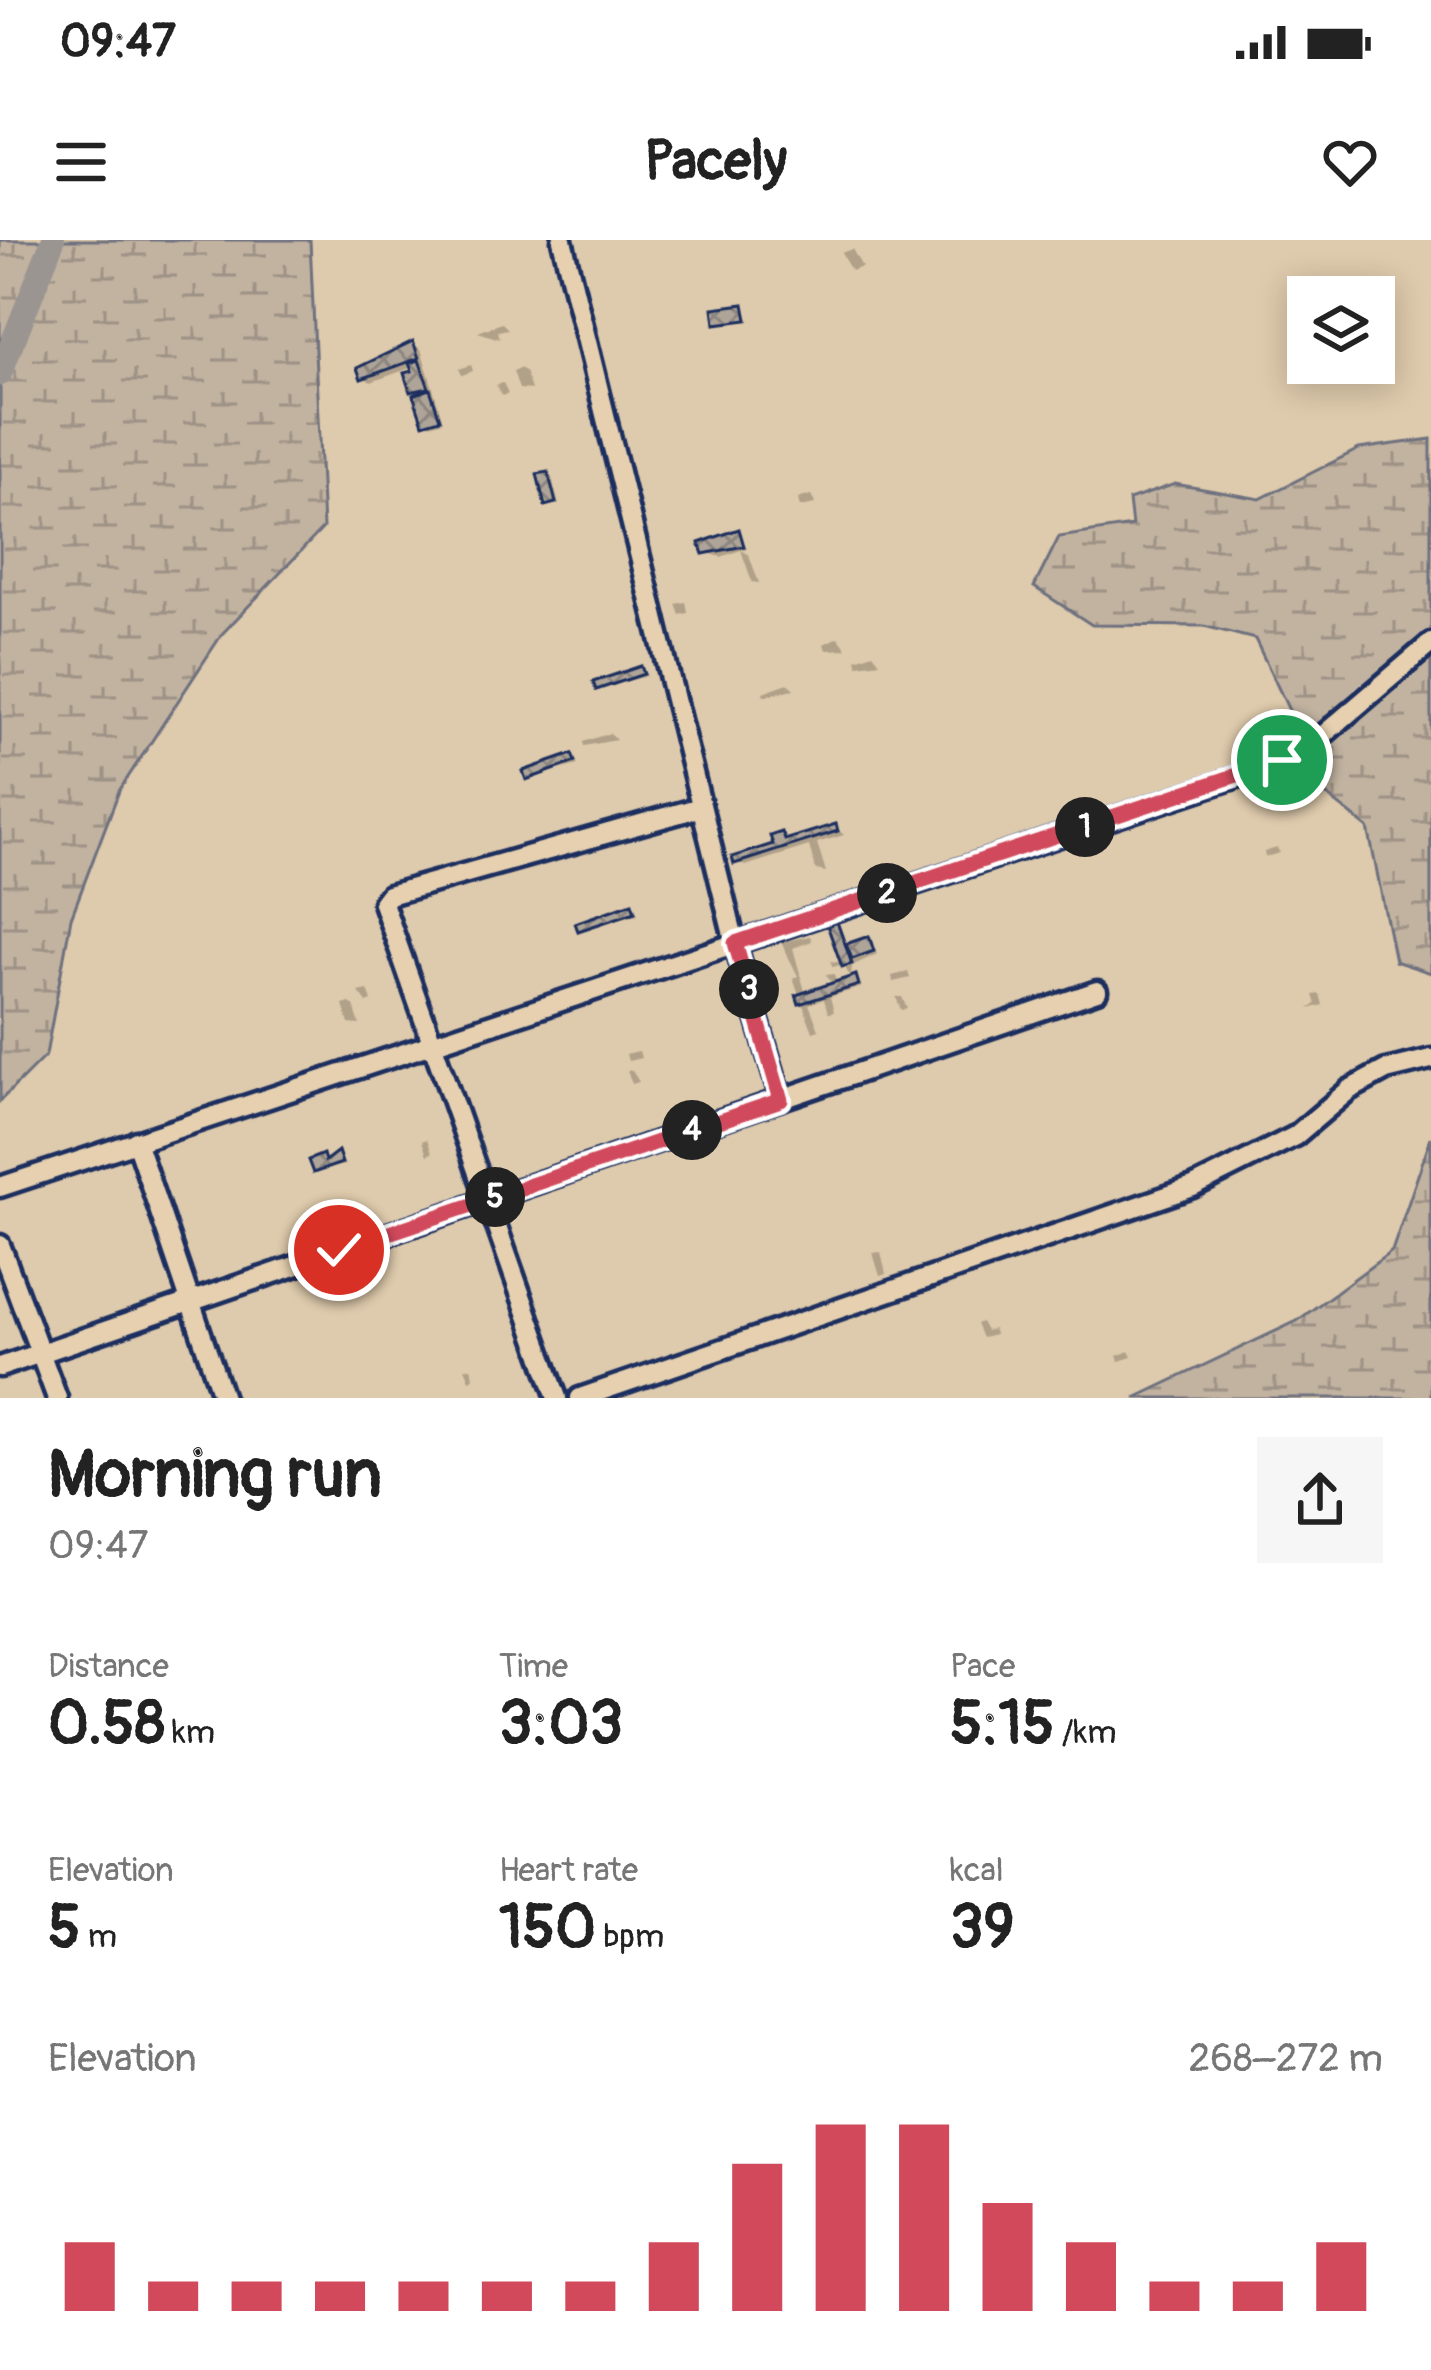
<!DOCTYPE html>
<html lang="en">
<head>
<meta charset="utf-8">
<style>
	:root { --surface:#fff; --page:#f6f6f6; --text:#222; --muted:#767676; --accent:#d1495b }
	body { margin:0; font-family:Pangolin,sans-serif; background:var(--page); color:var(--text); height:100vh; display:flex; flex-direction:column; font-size:45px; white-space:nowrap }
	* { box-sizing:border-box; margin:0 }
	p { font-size:39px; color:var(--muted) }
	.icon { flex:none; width:66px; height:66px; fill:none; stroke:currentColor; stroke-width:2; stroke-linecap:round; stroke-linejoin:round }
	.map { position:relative; height:1158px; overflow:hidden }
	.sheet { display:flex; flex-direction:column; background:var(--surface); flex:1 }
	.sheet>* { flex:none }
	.fabs { position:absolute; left:1287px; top:36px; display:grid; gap:24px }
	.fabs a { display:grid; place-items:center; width:108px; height:108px; border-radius:0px; background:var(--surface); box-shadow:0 6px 30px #0003; font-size:60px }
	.pin { position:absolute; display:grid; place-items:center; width:102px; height:102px; color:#fff; margin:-51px; border:6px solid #fff; border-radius:50%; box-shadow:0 3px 12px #0007 }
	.km { position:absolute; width:60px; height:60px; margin:-30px; border-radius:50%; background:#222; color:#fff; font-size:33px; line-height:60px; text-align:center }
	.round { display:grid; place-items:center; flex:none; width:126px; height:126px; border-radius:0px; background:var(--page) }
	.headline { display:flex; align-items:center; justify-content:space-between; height:204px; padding:0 48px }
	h1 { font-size:66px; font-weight:700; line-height:90px }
	.metrics { display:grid; grid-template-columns:repeat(3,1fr); gap:18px; height:204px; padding:12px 48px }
	.metrics div { display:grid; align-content:center }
	.metrics b { font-size:60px; font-weight:700 }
	.metrics small { font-size:33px; font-weight:400 }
	.metrics p { font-size:33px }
	.chart { height:336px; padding:24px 48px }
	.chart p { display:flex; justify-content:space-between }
	.chart svg { width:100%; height:216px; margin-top:12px; stroke:var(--accent); stroke-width:6 }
	.status { display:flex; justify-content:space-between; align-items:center; height:84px; padding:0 60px; background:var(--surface); direction:ltr }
	.status svg { height:33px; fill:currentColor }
	header { display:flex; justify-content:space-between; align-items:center; height:156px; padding:0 48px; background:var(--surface); font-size:54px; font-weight:700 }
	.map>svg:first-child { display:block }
	.wetland { fill:url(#wetland-marsh); stroke:#6e717f; stroke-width:3 }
	.shadow { fill:#0003 }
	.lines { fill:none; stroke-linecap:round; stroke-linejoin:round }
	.river { stroke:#9b9592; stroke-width:24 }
	.building { fill:url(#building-cross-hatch); stroke:#1b2f5e; stroke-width:3 }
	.minor-casing { stroke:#1b2f5e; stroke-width:27 }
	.minor { stroke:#e6d0af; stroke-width:18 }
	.route-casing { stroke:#fff; stroke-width:24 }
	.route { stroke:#d1495b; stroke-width:15 }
</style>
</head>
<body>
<div class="status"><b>09:47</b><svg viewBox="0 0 49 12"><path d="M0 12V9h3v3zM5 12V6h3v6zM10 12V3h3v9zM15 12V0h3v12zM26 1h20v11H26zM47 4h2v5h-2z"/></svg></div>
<header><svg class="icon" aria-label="menu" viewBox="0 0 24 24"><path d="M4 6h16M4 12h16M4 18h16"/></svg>Pacely<svg class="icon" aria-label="heart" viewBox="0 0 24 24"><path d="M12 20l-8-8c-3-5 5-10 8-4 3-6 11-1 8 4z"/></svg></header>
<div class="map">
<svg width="1431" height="1158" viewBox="0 0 1431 1158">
	<defs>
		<pattern id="wetland-marsh" width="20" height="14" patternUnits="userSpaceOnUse" patternTransform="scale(3)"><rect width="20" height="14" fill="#c2b3a0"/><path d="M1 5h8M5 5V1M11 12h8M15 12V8" fill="none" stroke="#9d9286"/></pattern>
		<pattern id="building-cross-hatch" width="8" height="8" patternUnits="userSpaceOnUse" patternTransform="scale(3)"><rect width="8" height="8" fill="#aea498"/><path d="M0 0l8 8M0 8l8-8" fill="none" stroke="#8d867f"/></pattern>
	</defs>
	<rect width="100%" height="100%" fill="#decaac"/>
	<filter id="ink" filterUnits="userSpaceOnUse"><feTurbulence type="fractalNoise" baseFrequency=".00833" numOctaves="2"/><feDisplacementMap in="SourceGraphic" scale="24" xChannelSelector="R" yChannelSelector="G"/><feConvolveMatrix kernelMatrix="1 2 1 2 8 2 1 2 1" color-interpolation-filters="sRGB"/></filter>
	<g filter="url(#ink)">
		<!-- wetland -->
		<g class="wetland">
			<path d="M0 0H310L323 288 222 394 119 551 71 678 46 815 0 861Z"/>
			<path d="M1431 199V733L1395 721 1368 588 1282 520 1297 487 1255 399 1204 386 1092 385 1034 347 1059 297 1132 286 1129 260 1175 244 1260 259 1359 209Z"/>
			<path d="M1431 897V1158H1135L1297 1081 1392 1011Z"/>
		</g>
		<!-- shadow -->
		<g class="shadow">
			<path d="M852 9 862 27 851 31 841 13Z"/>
			<path d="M744 67 750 81 718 82Z"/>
			<path d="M502 83 508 89 498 91 500 99 478 92Z"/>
			<path d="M413 104 421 109 443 181 430 185 420 154 413 150V127L371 142 363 137Z"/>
			<path d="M471 125 473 131 462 135 459 129Z"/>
			<path d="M520 128 525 131 531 150 519 149 513 131Z"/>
			<path d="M503 143 508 153 502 156 496 145Z"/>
			<path d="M547 235 552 238 559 265 547 264Z"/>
			<path d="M811 255 815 264 800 267 798 259Z"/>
			<path d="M738 293 747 308 741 310 749 315 759 343 752 342 741 310 721 317 705 312Z"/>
			<path d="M686 362 688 373 680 375 676 364Z"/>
			<path d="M838 397 847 409 826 410 824 404Z"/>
			<path d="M873 413 880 422 858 425 856 419Z"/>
			<path d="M641 429 647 436 599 448Z"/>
			<path d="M788 443 794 449 764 456 763 452Z"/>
			<path d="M610 493 616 500 584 506 583 502Z"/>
			<path d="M571 518 578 525 528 538Z"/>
			<path d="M835 587 844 595 817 603 826 632 816 630 809 606 745 626 736 622 777 606 782 595 792 601Z"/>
			<path d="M1277 608 1280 613 1265 617 1264 612Z"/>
			<path d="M632 666 638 674 580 689Z"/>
			<path d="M836 682 848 707 868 699 877 714 852 726 851 736 862 747 830 757 834 772 828 773 824 759 809 764 819 790 813 792 793 738 798 736 781 702 810 696 812 701 793 708 806 755 834 746 826 735 834 734 837 745 852 740 843 724 833 727 830 721 843 723Z"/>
			<path d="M908 732 910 738 893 742 892 736Z"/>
			<path d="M368 750 372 761 367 763 359 752Z"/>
			<path d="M1320 754 1323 765 1309 769 1316 764 1313 755Z"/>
			<path d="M896 757H902L907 769 901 770Z"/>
			<path d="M350 763 354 766 360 785 349 784 343 765Z"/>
			<path d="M639 811 641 818 628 821 626 814Z"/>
			<path d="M627 830H632L639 842 632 844Z"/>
			<path d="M427 899 432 913 427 915 422 901Z"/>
			<path d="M338 915 345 925 315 931 322 918 329 922Z"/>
			<path d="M881 1012 886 1034 880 1036 873 1013Z"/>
			<path d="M981 1082 986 1091 993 1089 995 1095 982 1098 976 1084Z"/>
			<path d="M1129 1111 1132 1117 1119 1121 1117 1116Z"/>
			<path d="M471 1127 474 1138 470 1140 465 1128Z"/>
		</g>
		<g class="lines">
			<!-- river -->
			<path class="river" d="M0 134 53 0"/>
		</g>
		<!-- building -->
		<g class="building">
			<path d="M744 64 747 80 715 84 713 68Z"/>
			<path d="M413 101 419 118 361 139 357 128Z"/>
			<path d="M419 120 429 148 410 152 404 133 412 131 409 123Z"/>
			<path d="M430 149 440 179 423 184 413 155Z"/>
			<path d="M548 232 556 263 545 266 537 234Z"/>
			<path d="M739 289 744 306 703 314 699 303Z"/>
			<path d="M641 426 644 434 596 450 593 442Z"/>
			<path d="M572 514 575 522 526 540 523 531Z"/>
			<path d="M836 584 838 591 734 624 732 617 773 604 770 596 782 592 785 600Z"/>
			<path d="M632 663 635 672 578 691 575 683Z"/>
			<path d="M836 679 852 724 842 727 826 682Z"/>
			<path d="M869 696 874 711 852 719 846 704Z"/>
			<path d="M856 735 859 745 799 764 796 755Z"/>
			<path d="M338 911 342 923 313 933 308 920 323 914 325 921Z"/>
		</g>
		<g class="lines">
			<!-- minor casing -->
			<g class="minor-casing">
				<g id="minor">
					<path d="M562 0 735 703 781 859"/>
					<path d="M136 901 223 1158"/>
					<path d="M0 947 1268 527 1315 502 1431 403"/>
					<path d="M0 1005 57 1158"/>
					<path d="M0 1127 1097 751"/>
					<path d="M557 1158 383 663 389 655 701 567"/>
					<path d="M580 1158 1193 947 1295 896 1349 850 1386 830 1431 819"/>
				</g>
			</g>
			<!-- minor -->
			<use href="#minor" class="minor"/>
		</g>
	</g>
	<g class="lines" filter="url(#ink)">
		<!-- route casing -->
		<g class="route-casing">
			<path id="route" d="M339 1010 781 860 735 703 1282 520"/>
		</g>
		<!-- route -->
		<use href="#route" class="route"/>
	</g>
</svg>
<div class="fabs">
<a><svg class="icon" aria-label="layers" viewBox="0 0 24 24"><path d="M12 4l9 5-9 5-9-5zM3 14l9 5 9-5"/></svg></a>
</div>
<div class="pin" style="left:1282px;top:520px;background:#1e9e55"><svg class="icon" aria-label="arrive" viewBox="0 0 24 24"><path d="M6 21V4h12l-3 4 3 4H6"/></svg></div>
<div class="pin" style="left:339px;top:1010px;background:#d93025"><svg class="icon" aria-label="check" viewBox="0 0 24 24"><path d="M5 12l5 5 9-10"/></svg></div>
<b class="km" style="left:1085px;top:587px">1</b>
<b class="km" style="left:887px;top:653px">2</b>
<b class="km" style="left:749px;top:749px">3</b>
<b class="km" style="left:692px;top:890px">4</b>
<b class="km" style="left:495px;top:957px">5</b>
</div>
<section class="sheet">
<div class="headline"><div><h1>Morning run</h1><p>09:47</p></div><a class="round"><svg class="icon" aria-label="share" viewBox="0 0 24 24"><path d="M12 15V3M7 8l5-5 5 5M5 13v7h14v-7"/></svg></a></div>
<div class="metrics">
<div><p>Distance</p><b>0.58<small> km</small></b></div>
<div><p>Time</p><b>3:03</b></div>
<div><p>Pace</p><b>5:15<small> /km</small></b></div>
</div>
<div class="metrics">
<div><p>Elevation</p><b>5<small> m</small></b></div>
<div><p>Heart rate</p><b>150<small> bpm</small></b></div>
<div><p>kcal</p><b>39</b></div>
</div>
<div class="chart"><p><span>Elevation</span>268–272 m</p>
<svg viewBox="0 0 160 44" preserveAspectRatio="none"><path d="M5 44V30M15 44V38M25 44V38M35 44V38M45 44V38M55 44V38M65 44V38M75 44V30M85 44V14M95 44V6M105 44V6M115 44V22M125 44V30M135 44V38M145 44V38M155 44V30"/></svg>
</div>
</section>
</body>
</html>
